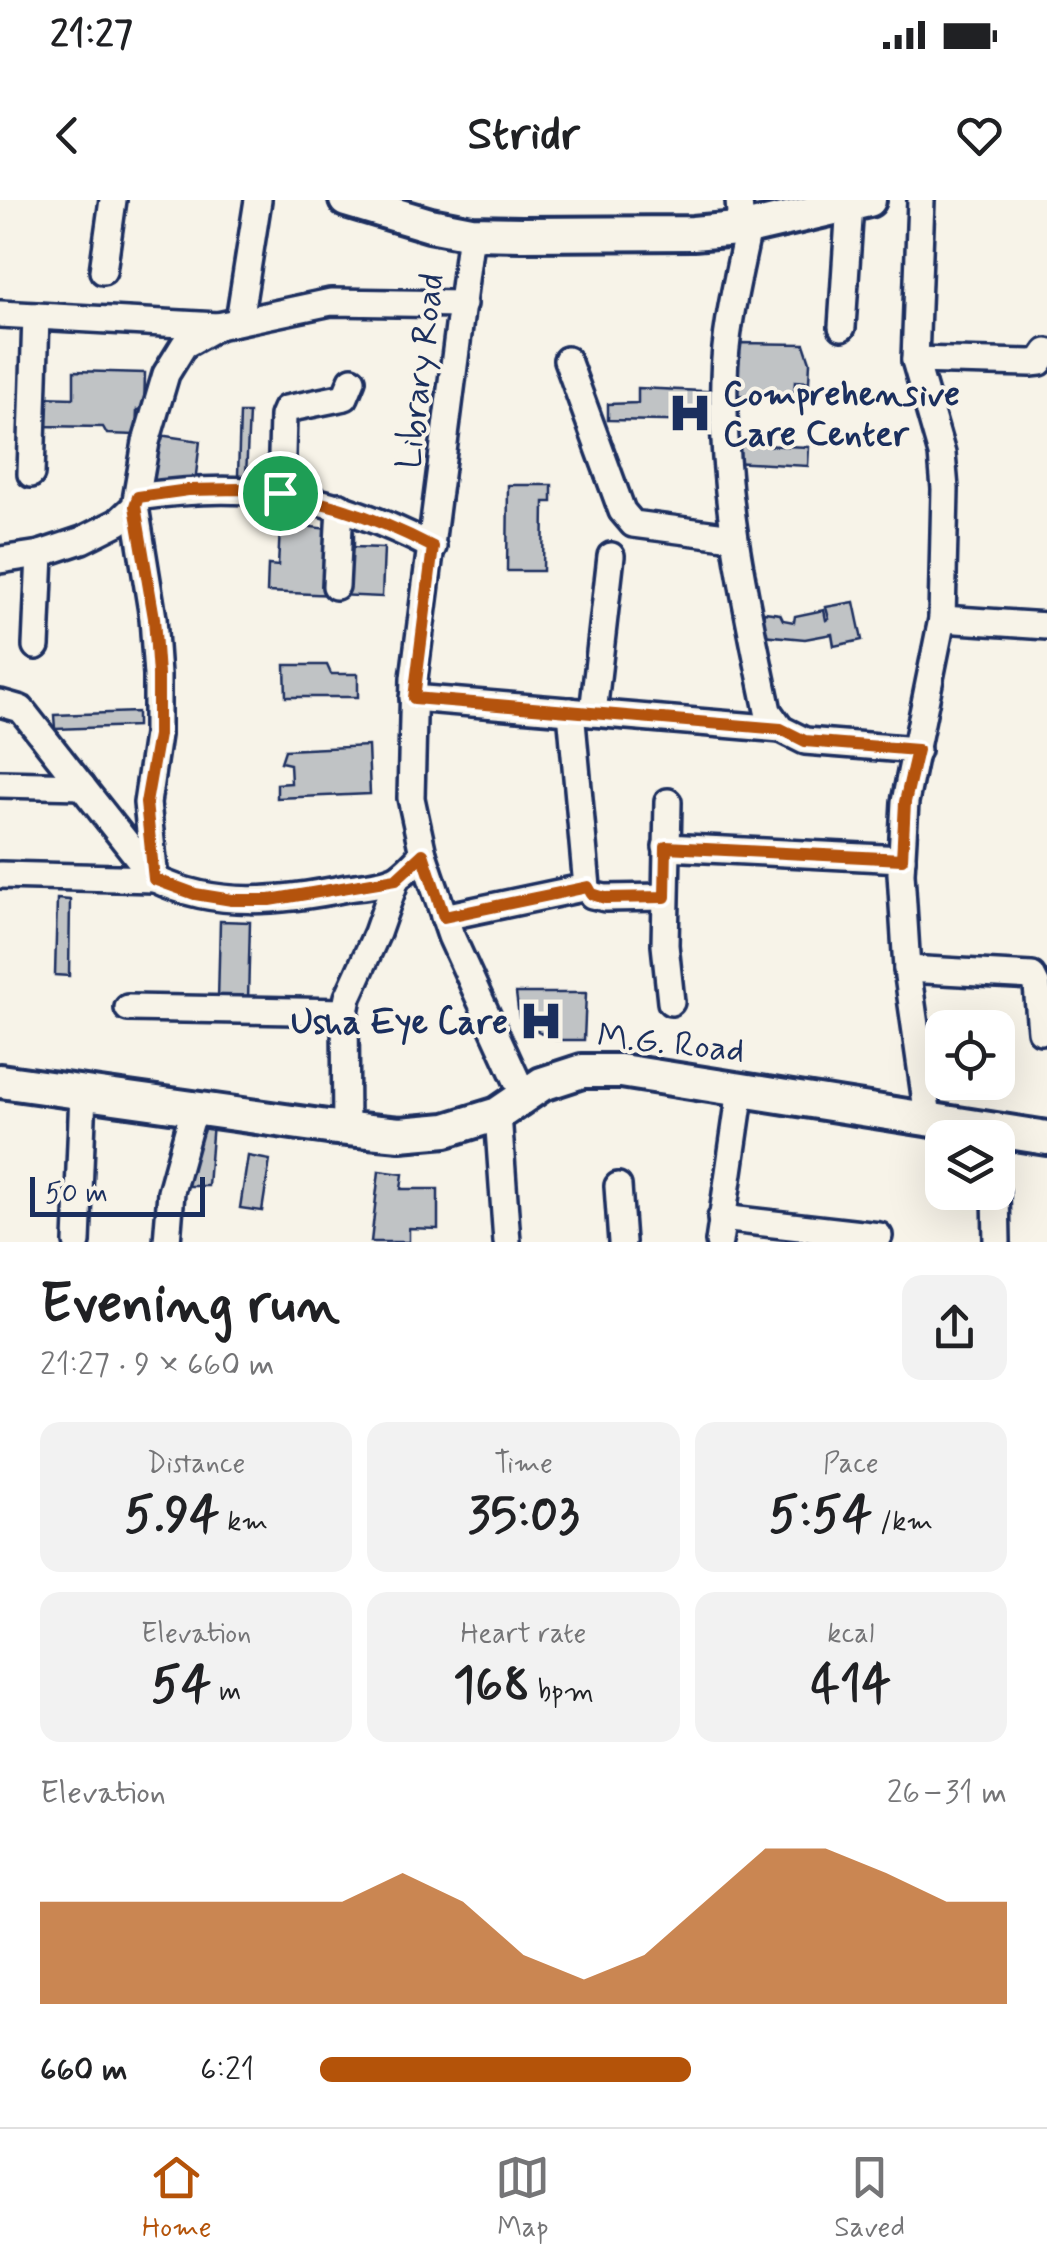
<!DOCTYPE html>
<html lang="en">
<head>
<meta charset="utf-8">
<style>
	:root { --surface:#fff; --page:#f2f2f2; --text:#202124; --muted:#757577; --line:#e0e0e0; --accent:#b45309 }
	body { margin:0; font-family:Mynerve,sans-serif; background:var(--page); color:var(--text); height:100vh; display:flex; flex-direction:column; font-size:38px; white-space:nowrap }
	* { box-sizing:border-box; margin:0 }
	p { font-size:32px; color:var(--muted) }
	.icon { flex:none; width:55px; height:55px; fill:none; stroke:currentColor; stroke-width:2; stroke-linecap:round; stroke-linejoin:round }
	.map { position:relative; height:1042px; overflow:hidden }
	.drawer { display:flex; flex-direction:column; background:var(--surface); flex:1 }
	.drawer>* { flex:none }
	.buttons { position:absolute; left:925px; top:810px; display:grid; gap:20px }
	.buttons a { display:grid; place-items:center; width:90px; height:90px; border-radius:20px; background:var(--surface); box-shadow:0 10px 40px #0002; font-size:50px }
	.scale { position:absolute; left:30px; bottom:25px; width:175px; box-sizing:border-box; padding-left:10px; border:5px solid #1b2f5e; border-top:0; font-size:28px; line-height:35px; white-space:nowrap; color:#1b2f5e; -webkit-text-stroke:8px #f7f3e8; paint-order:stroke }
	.pin { position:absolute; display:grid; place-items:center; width:85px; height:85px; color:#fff; margin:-42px; border:5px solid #fff; border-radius:50%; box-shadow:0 2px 10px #0007 }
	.round { display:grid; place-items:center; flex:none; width:105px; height:105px; border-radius:20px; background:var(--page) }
	.headline { display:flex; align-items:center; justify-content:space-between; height:170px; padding:0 40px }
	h1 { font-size:55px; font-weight:700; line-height:75px }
	.figures { display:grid; grid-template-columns:repeat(3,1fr); gap:15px; height:170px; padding:10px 40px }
	.figures div { display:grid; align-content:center; border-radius:20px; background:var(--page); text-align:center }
	.figures b { font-size:50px; font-weight:700 }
	.figures small { font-size:28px; font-weight:400 }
	.figures p { font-size:28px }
	.chart { height:280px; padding:20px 40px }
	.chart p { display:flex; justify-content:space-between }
	.chart svg { width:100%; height:180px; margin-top:10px; fill:var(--accent); opacity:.7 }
	ul { padding:0 40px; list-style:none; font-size:32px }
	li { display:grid; grid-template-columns:160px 120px 1fr; align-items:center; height:75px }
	li i { height:25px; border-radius:12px; background:var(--accent) }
	.status { display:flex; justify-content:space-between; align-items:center; height:70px; padding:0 50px; background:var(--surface); direction:ltr }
	.status svg { height:28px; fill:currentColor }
	header { display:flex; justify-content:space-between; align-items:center; height:130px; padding:0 40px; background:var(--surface); font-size:45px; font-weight:700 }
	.dock { display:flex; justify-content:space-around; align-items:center; height:140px; border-top:2px solid var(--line); background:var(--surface); font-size:28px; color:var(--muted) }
	.dock a { display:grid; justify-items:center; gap:5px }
	.dock .active { color:var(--accent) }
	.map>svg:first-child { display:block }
	.building { fill:#c0c3c5; stroke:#1b2f5e; stroke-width:2.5 }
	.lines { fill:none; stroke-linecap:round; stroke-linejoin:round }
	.minor-casing { stroke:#1b2f5e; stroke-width:32 }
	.major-casing { stroke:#1b2f5e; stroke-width:40 }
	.minor { stroke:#f7f3e8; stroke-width:25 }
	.major { stroke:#f7f3e8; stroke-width:32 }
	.route-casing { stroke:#fff; stroke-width:20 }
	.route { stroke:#b45309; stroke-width:12 }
	.labels { text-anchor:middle; stroke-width:8; stroke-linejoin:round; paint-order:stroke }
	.street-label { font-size:35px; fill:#1b2f5e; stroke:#f7f3e8 }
	.poi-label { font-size:35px; font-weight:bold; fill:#1b2f5e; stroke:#f7f3e8; text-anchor:start }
</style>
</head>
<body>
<div class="status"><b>21:27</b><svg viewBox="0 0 49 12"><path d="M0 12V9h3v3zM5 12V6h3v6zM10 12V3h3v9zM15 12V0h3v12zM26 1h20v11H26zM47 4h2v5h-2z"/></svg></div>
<header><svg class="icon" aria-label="back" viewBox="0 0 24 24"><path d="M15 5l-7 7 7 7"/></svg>Stridr<svg class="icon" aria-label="heart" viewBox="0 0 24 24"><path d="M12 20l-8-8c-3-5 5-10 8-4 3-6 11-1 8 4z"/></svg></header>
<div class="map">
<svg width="1047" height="1042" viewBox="0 0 1047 1042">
	<rect width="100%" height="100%" fill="#f7f3e8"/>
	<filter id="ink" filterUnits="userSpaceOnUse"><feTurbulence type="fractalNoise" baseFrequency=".01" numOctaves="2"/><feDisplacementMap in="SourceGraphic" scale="20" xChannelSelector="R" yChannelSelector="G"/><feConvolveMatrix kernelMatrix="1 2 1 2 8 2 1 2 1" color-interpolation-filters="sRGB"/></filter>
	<g filter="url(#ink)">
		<!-- building -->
		<g class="building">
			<path d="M737 143 804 144 810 162 809 182 795 181 794 197 727 195Z"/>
			<path d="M74 171 145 173 144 211 137 210 136 235 107 234 103 227 39 226 40 197 74 198Z"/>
			<path d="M638 188 723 192 722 222 608 220V204L638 203Z"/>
			<path d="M240 213H249L246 276H238Z"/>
			<path d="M159 235 200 241 195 283 175 285 152 282Z"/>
			<path d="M731 244 809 247 808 266 730 262Z"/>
			<path d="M508 285H552V302H544L543 371H507Z"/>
			<path d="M281 309 312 311 311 327 354 332V347L384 348 382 397 267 392 268 365 278 366Z"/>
			<path d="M854 402 862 440 834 446 832 434 805 439 762 435 764 412 780 414 783 420 794 422 795 416 824 410 826 420 829 419 826 407Z"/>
			<path d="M285 465H327L331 474H358V497H286Z"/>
			<path d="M137 512V526L55 529 54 515Z"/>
			<path d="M368 546 370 594 277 598V584L291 583 290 564 281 562 285 550Z"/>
			<path d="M57 699 70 700 69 776 55 775Z"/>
			<path d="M220 721 250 722 248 801 218 800Z"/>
			<path d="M516 793H586L584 840H555L534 829 519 817Z"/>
			<path d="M205 921 213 922 208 986H181L188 927 203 932Z"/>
			<path d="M248 956 270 960 262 1011 240 1008Z"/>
			<path d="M379 971 403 974 401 989H438V1029L409 1028V1042H371Z"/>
		</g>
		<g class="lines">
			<!-- minor casing -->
			<g class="minor-casing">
				<g id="minor">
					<path d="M739 0 741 29"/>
					<path d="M921 0 915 160 942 254 945 289 942 419 905 602 901 673 907 769 928 917"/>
					<path d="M748 28C738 78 725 128 724 179 721 294 745 400 768 511L781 529 805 541 917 550"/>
					<path d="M471 33 414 478 411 598 423 654 451 736 523 894"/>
					<path d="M103 71 113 0"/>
					<path d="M0 114 218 126"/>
					<path d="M239 121 258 0"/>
					<path d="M842 127 850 4"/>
					<path d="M567 160 622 311 633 324 733 337"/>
					<path d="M915 160 1031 163 1040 162 1047 152"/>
					<path d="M31 274 36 116"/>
					<path d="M281 293 283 216 286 209 345 197 352 180"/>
					<path d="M138 297C253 280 330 294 433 347"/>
					<path d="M0 360 40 354 82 340 118 322 135 306 146 242 166 174 184 145 218 126 331 102 463 104"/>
					<path d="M336 386 340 306"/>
					<path d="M942 419 1047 426"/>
					<path d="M36 446 40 354"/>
					<path d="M413 498 781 529"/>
					<path d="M0 503 21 509 155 679C216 709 283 701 347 688 362 686 380 685 394 679 404 675 415 661 423 654"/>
					<path d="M571 511 587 687 592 695 605 698 665 697"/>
					<path d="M593 513 611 356"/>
					<path d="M0 584 82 586"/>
					<path d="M668 602 665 745 671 802"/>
					<path d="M666 647 902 659"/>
					<path d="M0 675 155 679 147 603 157 535V475L153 418 135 306"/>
					<path d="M444 717 587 687"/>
					<path d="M907 769 1032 776 1037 786 1041 831"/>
					<path d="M128 808 345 812"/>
					<path d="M498 914 507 1042"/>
					<path d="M346 929 345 812 348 797 377 733 396 679"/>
					<path d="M618 986 622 1042"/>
					<path d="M996 992 997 1042"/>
					<path d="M721 1018 879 1036"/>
					<path d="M77 1042 83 893"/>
					<path d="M167 1042 171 992 194 909"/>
					<path d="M719 1042 741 889"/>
				</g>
			</g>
			<!-- major casing -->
			<g class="major-casing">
				<g id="major">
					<path d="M346 0 430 25 471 33 522 34 693 33 748 28 869 0"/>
					<path d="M0 881 328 927 400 934 446 930 498 914 542 884 582 871H621L1047 938"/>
				</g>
			</g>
			<!-- minor -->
			<use href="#minor" class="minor"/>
			<!-- major -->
			<use href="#major" class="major"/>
		</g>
	</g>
	<g class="lines" filter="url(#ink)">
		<!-- route casing -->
		<g class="route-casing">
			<path id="route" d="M240 289C312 296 368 313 433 347L414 498 781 529 805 541 917 550 905 602 902 659 666 647 665 697 605 698 592 694 588 687 444 717 423 654 396 679 270 700H232L195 694 154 679 146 603 158 535V475L154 418 135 306 138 297 188 290Z"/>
		</g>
		<!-- route -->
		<use href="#route" class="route"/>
	</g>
	<!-- icons -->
	<defs>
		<g id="hospital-bare" transform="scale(3.45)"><path d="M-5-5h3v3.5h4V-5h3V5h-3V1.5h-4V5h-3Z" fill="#1b2f5e" stroke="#f7f3e8" stroke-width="2.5" paint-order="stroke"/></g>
	</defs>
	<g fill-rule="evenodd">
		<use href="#hospital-bare" x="690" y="213"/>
		<use href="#hospital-bare" x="541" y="821"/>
	</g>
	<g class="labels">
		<!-- street labels -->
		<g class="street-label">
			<text transform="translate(419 171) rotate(-83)" y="12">Library Road</text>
			<text transform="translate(671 842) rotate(6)" y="12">M.G. Road</text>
		</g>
		<!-- poi labels -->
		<g class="poi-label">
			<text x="723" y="205">Comprehensive<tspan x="723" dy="40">Care Center</tspan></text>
			<text x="508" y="833" text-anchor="end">Usha Eye Care</text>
		</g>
	</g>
</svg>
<div class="buttons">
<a><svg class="icon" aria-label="locate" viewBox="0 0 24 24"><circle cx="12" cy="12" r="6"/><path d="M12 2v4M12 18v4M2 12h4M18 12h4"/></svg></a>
<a><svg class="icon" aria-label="layers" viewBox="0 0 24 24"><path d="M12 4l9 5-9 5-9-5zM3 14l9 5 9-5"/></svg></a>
</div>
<div class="scale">50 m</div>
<div class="pin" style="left:280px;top:293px;background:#1e9e55"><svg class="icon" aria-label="arrive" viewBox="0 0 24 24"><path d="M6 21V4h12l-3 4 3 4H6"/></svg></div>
</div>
<section class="drawer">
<div class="headline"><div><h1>Evening run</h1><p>21:27 · 9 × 660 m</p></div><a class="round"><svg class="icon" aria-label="share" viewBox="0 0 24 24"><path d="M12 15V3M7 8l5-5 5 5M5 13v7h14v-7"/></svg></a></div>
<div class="figures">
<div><p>Distance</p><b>5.94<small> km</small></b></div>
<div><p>Time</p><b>35:03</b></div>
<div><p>Pace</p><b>5:54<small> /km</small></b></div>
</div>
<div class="figures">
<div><p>Elevation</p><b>54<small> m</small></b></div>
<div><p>Heart rate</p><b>168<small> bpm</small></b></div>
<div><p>kcal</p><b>414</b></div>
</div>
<div class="chart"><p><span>Elevation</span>26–31 m</p>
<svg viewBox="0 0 160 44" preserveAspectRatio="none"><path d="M0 44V19L10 19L20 19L30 19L40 19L50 19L60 12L70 19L80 32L90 38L100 32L110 19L120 6L130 6L140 12L150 19L160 19V44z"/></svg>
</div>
<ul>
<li><b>660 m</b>6:21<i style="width:54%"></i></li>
</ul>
</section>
<nav class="dock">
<a class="active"><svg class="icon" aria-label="home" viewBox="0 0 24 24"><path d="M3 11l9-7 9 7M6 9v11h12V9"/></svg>Home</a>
<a><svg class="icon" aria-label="map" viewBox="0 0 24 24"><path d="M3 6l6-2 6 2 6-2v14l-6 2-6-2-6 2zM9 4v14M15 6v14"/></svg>Map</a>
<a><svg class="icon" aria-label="saved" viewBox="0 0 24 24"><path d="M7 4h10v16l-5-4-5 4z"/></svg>Saved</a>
</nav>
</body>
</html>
